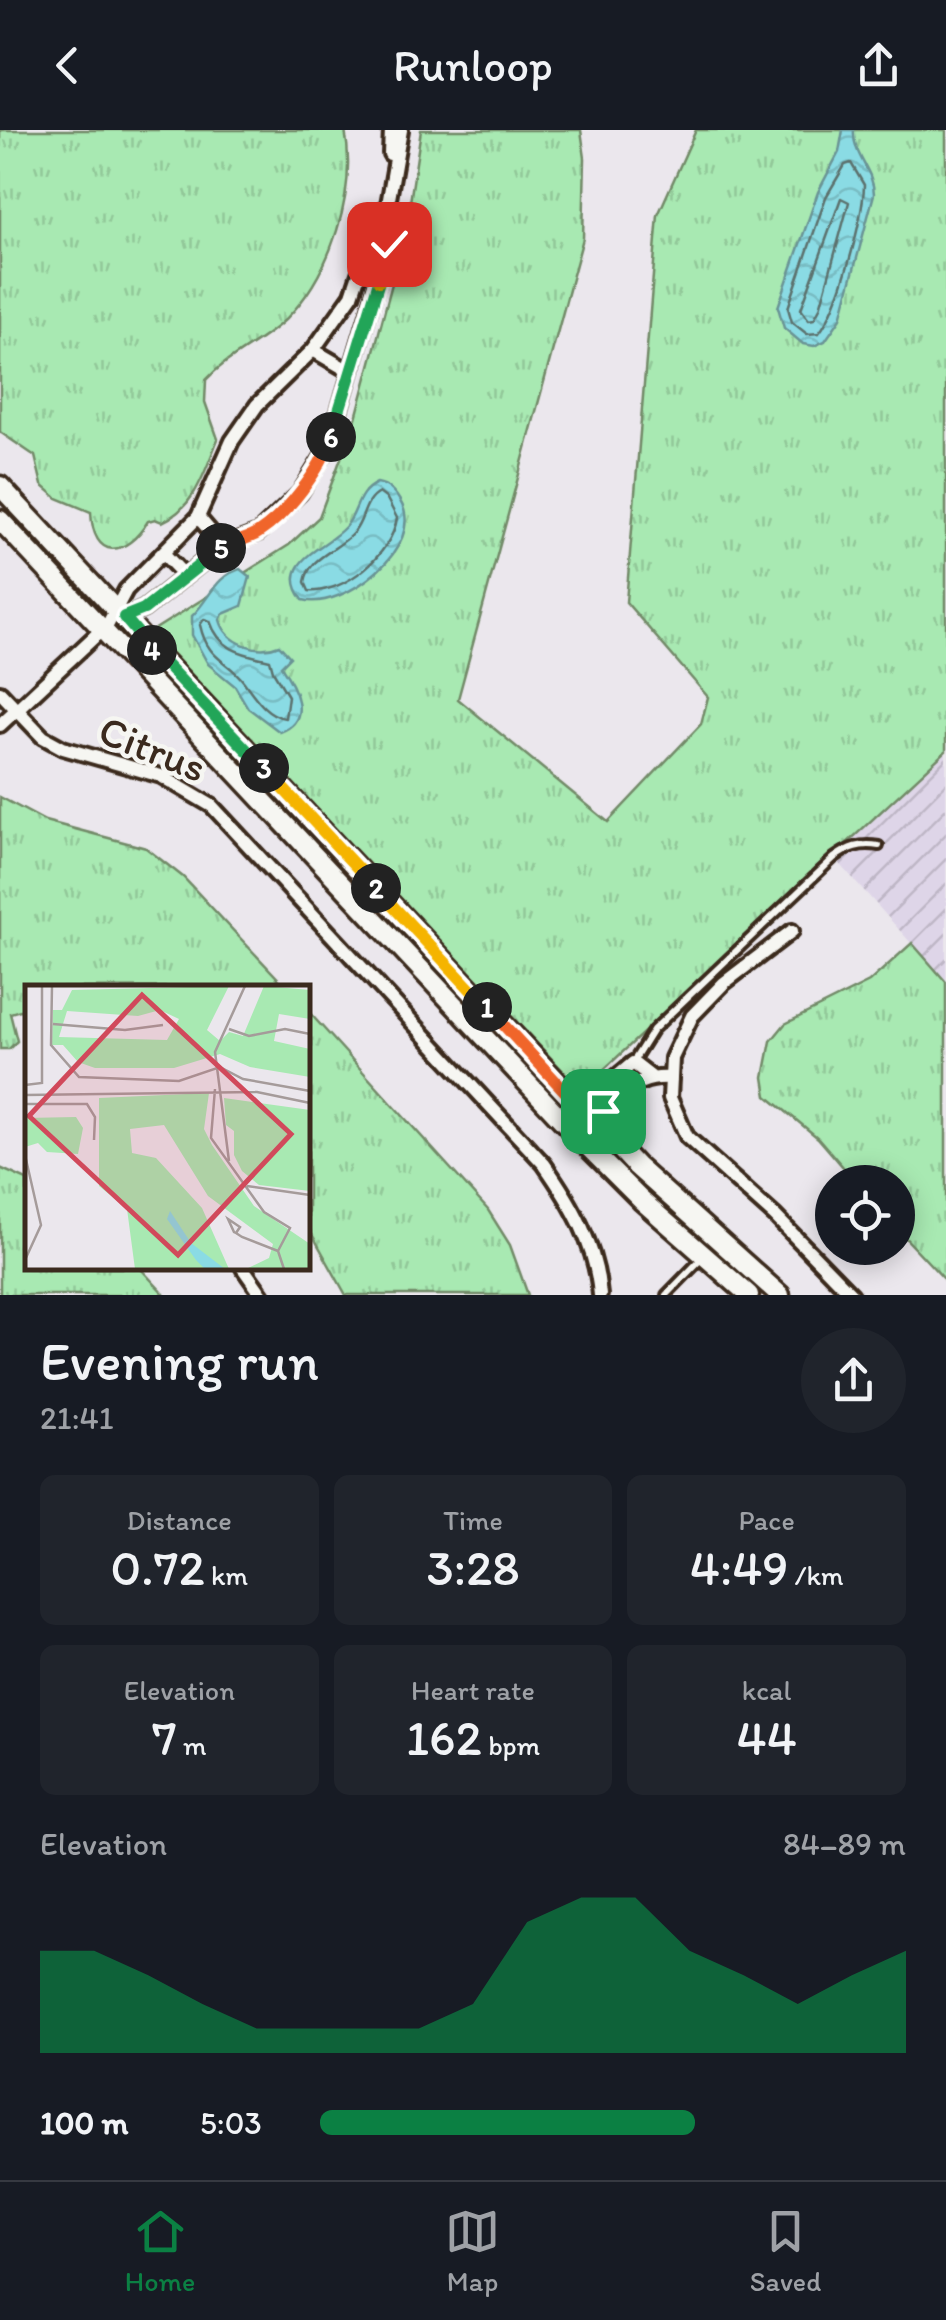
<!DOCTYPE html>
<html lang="en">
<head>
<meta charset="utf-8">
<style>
	:root { --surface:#171b24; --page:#20242c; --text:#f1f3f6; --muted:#9ea1a6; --line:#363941; --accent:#0b8043 }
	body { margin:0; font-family:Itim,sans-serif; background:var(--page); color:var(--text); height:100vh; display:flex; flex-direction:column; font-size:38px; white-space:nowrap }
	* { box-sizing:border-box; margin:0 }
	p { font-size:32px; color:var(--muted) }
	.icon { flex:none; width:55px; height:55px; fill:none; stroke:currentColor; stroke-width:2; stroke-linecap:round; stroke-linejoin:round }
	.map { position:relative; height:1165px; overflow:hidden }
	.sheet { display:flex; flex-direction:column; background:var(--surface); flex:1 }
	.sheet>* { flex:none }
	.tools { position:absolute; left:815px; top:1035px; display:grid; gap:20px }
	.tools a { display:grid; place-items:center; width:100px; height:100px; border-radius:50%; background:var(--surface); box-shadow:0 5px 25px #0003; font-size:50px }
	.pin { position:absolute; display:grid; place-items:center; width:85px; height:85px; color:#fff; margin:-42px; border-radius:20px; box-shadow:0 5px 15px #0006 }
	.km { position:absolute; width:50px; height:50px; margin:-25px; border-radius:50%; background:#222; color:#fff; font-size:28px; line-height:50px; text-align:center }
	.round { display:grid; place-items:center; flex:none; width:105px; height:105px; border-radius:52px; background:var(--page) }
	.summary { display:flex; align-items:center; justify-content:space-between; height:170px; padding:0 40px }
	h1 { font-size:55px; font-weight:600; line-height:75px }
	.metrics { display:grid; grid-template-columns:repeat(3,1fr); gap:15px; height:170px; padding:10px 40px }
	.metrics div { display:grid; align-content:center; border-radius:15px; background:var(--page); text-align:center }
	.metrics b { font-size:50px; font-weight:600 }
	.metrics small { font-size:28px; font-weight:400 }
	.metrics p { font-size:28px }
	.chart { height:280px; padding:20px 40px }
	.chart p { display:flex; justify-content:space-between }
	.chart svg { width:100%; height:180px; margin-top:10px; fill:var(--accent); opacity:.7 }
	ul { padding:0 40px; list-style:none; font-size:32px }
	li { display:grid; grid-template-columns:160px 120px 1fr; align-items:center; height:75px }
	li i { height:25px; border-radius:12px; background:var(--accent) }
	header { display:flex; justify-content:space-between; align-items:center; height:130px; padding:0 40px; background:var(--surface); font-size:45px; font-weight:600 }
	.tabs { display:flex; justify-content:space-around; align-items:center; height:140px; border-top:2px solid var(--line); background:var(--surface); font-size:28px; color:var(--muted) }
	.tabs a { display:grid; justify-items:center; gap:5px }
	.tabs .active { color:var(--accent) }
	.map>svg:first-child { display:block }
	.industrial { fill:url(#industrial-furrows) }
	.grass { fill:url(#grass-tufts); stroke:#728a68; stroke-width:2.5 }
	.water { fill:url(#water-waves); stroke:#6a9495; stroke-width:2.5 }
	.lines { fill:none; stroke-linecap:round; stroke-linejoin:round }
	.shore { stroke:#5b716d; stroke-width:2.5 }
	.service-casing { stroke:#3b2a1e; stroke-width:14 }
	.minor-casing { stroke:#3b2a1e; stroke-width:20 }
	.secondary-casing { stroke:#3b2a1e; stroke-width:25 }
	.service { stroke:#f6f6f2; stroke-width:6 }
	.minor { stroke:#f6f6f2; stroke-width:12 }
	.secondary { stroke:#f6f6f2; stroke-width:18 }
	.split-1-casing { stroke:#fff; stroke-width:20 }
	.split-2-casing { stroke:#fff; stroke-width:20 }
	.split-3-casing { stroke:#fff; stroke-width:20 }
	.split-4-casing { stroke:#fff; stroke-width:20 }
	.split-5-casing { stroke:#fff; stroke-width:20 }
	.split-6-casing { stroke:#fff; stroke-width:20 }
	.split-7-casing { stroke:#fff; stroke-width:20 }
	.split-8-casing { stroke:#fff; stroke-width:20 }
	.split-1 { stroke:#f0652b; stroke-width:12 }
	.split-2 { stroke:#f5b400; stroke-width:12 }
	.split-3 { stroke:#f5b400; stroke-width:12 }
	.split-4 { stroke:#22a559; stroke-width:12 }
	.split-5 { stroke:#22a559; stroke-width:12 }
	.split-6 { stroke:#f0652b; stroke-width:12 }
	.split-7 { stroke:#22a559; stroke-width:12 }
	.split-8 { stroke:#f5b400; stroke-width:12 }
	.labels { text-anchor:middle; stroke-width:9; stroke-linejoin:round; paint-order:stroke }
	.street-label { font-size:42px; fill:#3b2a1e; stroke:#f6f6f2 }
	.inset-road { fill:none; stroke:#a59b9a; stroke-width:2.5 }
	.view { fill:#d1495b; fill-opacity:0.15; stroke:#d1495b; stroke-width:5 }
	.inset-edge { fill:none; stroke:#3b2a1e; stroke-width:5 }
</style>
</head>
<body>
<header><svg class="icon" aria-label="back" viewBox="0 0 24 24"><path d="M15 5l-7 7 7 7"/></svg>Runloop<svg class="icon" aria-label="share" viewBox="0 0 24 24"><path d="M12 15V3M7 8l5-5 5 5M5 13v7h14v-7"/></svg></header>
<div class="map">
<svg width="946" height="1165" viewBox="0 0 946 1165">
	<defs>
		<pattern id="industrial-furrows" width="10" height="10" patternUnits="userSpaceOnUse" patternTransform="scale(2.5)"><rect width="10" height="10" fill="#ded5e8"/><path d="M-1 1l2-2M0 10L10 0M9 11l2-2" fill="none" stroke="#bfb7c7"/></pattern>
		<pattern id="grass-tufts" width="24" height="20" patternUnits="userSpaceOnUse" patternTransform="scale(2.5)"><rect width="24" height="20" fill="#a8e9b2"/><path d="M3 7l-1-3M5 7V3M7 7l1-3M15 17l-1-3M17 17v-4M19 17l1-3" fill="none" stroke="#92c899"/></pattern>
		<pattern id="water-waves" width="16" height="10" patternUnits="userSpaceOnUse" patternTransform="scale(2.5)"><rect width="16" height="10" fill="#8adbe4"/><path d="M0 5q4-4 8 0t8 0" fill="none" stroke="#78bcc3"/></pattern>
	</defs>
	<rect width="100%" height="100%" fill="#ebe7ed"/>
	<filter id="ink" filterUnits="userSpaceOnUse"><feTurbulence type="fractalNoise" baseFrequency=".01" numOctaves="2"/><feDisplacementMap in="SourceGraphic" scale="20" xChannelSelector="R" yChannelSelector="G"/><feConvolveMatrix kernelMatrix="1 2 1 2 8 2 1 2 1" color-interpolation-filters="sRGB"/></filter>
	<g filter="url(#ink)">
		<!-- industrial -->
		<path class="industrial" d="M946 621V852L833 726Z"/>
		<!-- grass -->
		<g class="grass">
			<path d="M0 0H345C357 62 331 144 286 189 261 213 229 225 206 250L205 272 218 309C205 340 196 377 162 392L155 389 148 391C126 428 93 431 91 382L57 368 42 355 35 326 0 302Z"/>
			<path d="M421 0H581L585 28 583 108 458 569 608 692 701 594 708 567 626 472 658 85 696 0H946V621L598 945 571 949 149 503 289 415 319 387 356 288 405 105Z"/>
			<path d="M0 667 45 691 146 718 183 747 286 857 28 858 27 878 10 883 17 911 9 919H0Z"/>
			<path d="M912 813 946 852V1151L898 1100V1052H856L818 1008 767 966 764 947 771 911 785 894 869 852Z"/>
			<path d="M308 881 488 1080 510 1115 528 1165H346L308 1097Z"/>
			<path d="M0 1038 27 1050 28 1138H140L165 1165H0Z"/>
		</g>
		<!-- water -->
		<g class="water">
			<path d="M843 0H854C852 25 874 40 874 64L841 188 825 211 814 216 803 214 784 198 778 177 818 62 839 22Z"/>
			<path d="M377 353C388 355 394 361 400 371 428 416 343 481 303 470 275 432 325 419 345 397 359 382 355 363 377 353Z"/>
			<path d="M240 439 250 447 242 476 223 484 220 490C227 514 258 524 279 515L290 527 281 536C294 555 314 590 280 602L248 578 235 556 208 534 192 505V486C209 470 215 446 240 439Z"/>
		</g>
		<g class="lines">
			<!-- shore -->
			<g class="shore">
				<path d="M851 33 864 55C863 88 840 177 819 203L807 204 792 192 788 178 826 67 845 35Z"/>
				<path d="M841 68 849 72 820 178 814 189 809 190 801 179Z"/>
				<path d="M379 363 387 369 397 388C392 424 344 464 309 461L305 452C309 426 338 421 354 402 365 389 363 371 379 363Z"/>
				<path d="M204 489 210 491C220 521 243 524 270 530L273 541 288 566 285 588C266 585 255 567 244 552 227 529 208 531 200 495Z"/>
			</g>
			<!-- service casing -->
			<g class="service-casing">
				<g id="service">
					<path d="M633 932 653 900 834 728C849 717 860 713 879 716"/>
					<path d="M666 1165 704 1126"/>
				</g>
			</g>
			<!-- minor casing -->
			<g class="minor-casing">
				<g id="minor">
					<path d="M390 24 391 0"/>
					<path d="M313 220 349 241"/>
					<path d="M198 387 223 416"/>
					<path d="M163 423 185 446"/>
					<path d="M120 489 144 479 223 416 258 403 300 363 328 318 389 114 386 86 401 0"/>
					<path d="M0 562 43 607 63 618 161 646 212 676 544 1034C572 1074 596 1115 600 1165"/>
					<path d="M0 595 108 494 126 460 198 387 232 311 257 275 313 220 352 165 372 105 386 86"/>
					<path d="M792 801 724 853 692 886 672 928 670 968 687 1007 775 1086 852 1165"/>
					<path d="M651 947 633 933 590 969 585 983C625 978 624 945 671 948"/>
					<path d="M243 1138 262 1165"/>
				</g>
			</g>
			<!-- secondary casing -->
			<g class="secondary-casing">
				<g id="secondary">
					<path d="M0 356 636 1036 780 1165"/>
					<path d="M0 390 578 1007 641 1070 749 1165"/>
				</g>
			</g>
			<!-- service -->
			<use href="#service" class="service"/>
			<!-- minor -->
			<use href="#minor" class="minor"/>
			<!-- secondary -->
			<use href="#secondary" class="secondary"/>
		</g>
	</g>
	<g class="lines" filter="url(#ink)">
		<!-- split-1 casing -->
		<g class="split-1-casing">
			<path id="split-1" d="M487 877 585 983 603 981"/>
		</g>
		<!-- split-2 casing -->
		<g class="split-2-casing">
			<path id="split-2" d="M376 758 487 877"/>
		</g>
		<!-- split-3 casing -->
		<g class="split-3-casing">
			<path id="split-3" d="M264 638 376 758"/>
		</g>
		<!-- split-4 casing -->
		<g class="split-4-casing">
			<path id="split-4" d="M152 520 264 638"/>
		</g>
		<!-- split-5 casing -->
		<g class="split-5-casing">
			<path id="split-5" d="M152 520 124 487 144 479 221 418"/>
		</g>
		<!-- split-6 casing -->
		<g class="split-6-casing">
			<path id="split-6" d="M221 418C232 412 247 410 258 403 286 385 322 339 331 307"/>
		</g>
		<!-- split-7 casing -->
		<g class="split-7-casing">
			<path id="split-7" d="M331 307 379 151"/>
		</g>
		<!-- split-8 casing -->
		<g class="split-8-casing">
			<path id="split-8" d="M379 151 389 114"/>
		</g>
		<!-- split-1 -->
		<use href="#split-1" class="split-1"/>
		<!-- split-2 -->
		<use href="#split-2" class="split-2"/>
		<!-- split-3 -->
		<use href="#split-3" class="split-3"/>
		<!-- split-4 -->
		<use href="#split-4" class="split-4"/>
		<!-- split-5 -->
		<use href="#split-5" class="split-5"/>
		<!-- split-6 -->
		<use href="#split-6" class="split-6"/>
		<!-- split-7 -->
		<use href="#split-7" class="split-7"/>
		<!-- split-8 -->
		<use href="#split-8" class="split-8"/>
	</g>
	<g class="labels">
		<!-- street labels -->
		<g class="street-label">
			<text transform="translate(153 618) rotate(22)" y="15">Citrus</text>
		</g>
	</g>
	<!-- overview -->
	<g transform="translate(25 855)">
		<rect width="285" height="285" fill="#ebe7ed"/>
		<path d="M204 1 182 45 195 56 204 47 218 51 239 1 285 5V34L254 29 249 56 285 64V92L225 82 195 69 149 83H70L53 77 38 60H27L28 25H37L47 5ZM135 25 154 34 142 55 34 52 42 26 113 31ZM184 108 179 144 187 160 229 221 285 259V284H221L244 273 248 259 183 211 139 140 105 144 107 168 131 173 177 223 204 284H110L102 224 74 201V113ZM199 113 285 125V206L234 200 217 186 209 170V146L201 140ZM51 132 58 143 53 169 22 167 13 158 0 162V133Z" fill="#a8e9b2" fill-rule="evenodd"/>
		<path d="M145 226 166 258 200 284H180L171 275 142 234Z" fill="#8adbe4"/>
		<path class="inset-road" d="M27 1 26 60 54 92 154 96 195 82 218 94 285 106M28 39 100 45 138 40M204 44 224 51 260 44 285 49M0 100 17 98V1M190 104 186 153 239 227 265 243 253 266 259 284M0 110 232 107 285 118M0 119H62L70 132 69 155M0 170 16 240 0 275M204 176 190 67 220 1M222 201 285 210M211 248 215 242 203 234 209 247 211 248 217 252 253 266"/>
		<path class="view" d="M117 10 266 149 153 270 4 131Z"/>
		<rect width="285" height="285" class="inset-edge"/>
	</g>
</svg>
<div class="tools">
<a><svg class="icon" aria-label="locate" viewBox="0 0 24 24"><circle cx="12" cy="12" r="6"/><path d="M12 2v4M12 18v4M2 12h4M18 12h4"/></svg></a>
</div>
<div class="pin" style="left:603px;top:981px;background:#1e9e55"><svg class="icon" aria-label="arrive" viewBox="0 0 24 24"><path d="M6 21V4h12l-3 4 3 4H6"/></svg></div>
<div class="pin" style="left:389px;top:114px;background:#d93025"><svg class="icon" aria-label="check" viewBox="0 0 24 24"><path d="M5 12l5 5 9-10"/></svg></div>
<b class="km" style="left:487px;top:877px">1</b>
<b class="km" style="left:376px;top:758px">2</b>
<b class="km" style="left:264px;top:638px">3</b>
<b class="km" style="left:152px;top:520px">4</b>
<b class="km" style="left:221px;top:418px">5</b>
<b class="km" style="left:331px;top:307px">6</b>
</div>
<section class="sheet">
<div class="summary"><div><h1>Evening run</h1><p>21:41</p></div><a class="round"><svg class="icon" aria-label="share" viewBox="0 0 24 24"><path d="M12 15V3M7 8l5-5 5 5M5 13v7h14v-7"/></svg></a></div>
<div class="metrics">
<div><p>Distance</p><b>0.72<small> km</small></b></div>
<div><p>Time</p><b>3:28</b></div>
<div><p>Pace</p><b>4:49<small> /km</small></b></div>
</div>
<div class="metrics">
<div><p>Elevation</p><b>7<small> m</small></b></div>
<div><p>Heart rate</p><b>162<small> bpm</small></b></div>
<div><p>kcal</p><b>44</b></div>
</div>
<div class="chart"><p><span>Elevation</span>84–89 m</p>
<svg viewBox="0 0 160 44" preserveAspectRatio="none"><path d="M0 44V19L10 19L20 25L30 32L40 38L50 38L60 38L70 38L80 32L90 12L100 6L110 6L120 19L130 25L140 32L150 25L160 19V44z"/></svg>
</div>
<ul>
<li><b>100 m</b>5:03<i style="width:64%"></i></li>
</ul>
</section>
<nav class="tabs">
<a class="active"><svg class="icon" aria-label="home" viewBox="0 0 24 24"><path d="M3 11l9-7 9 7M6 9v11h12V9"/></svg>Home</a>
<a><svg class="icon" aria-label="map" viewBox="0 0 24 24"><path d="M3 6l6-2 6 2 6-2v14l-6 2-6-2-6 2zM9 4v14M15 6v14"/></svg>Map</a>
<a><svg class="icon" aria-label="saved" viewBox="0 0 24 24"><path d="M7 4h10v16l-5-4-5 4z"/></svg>Saved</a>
</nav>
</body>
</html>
